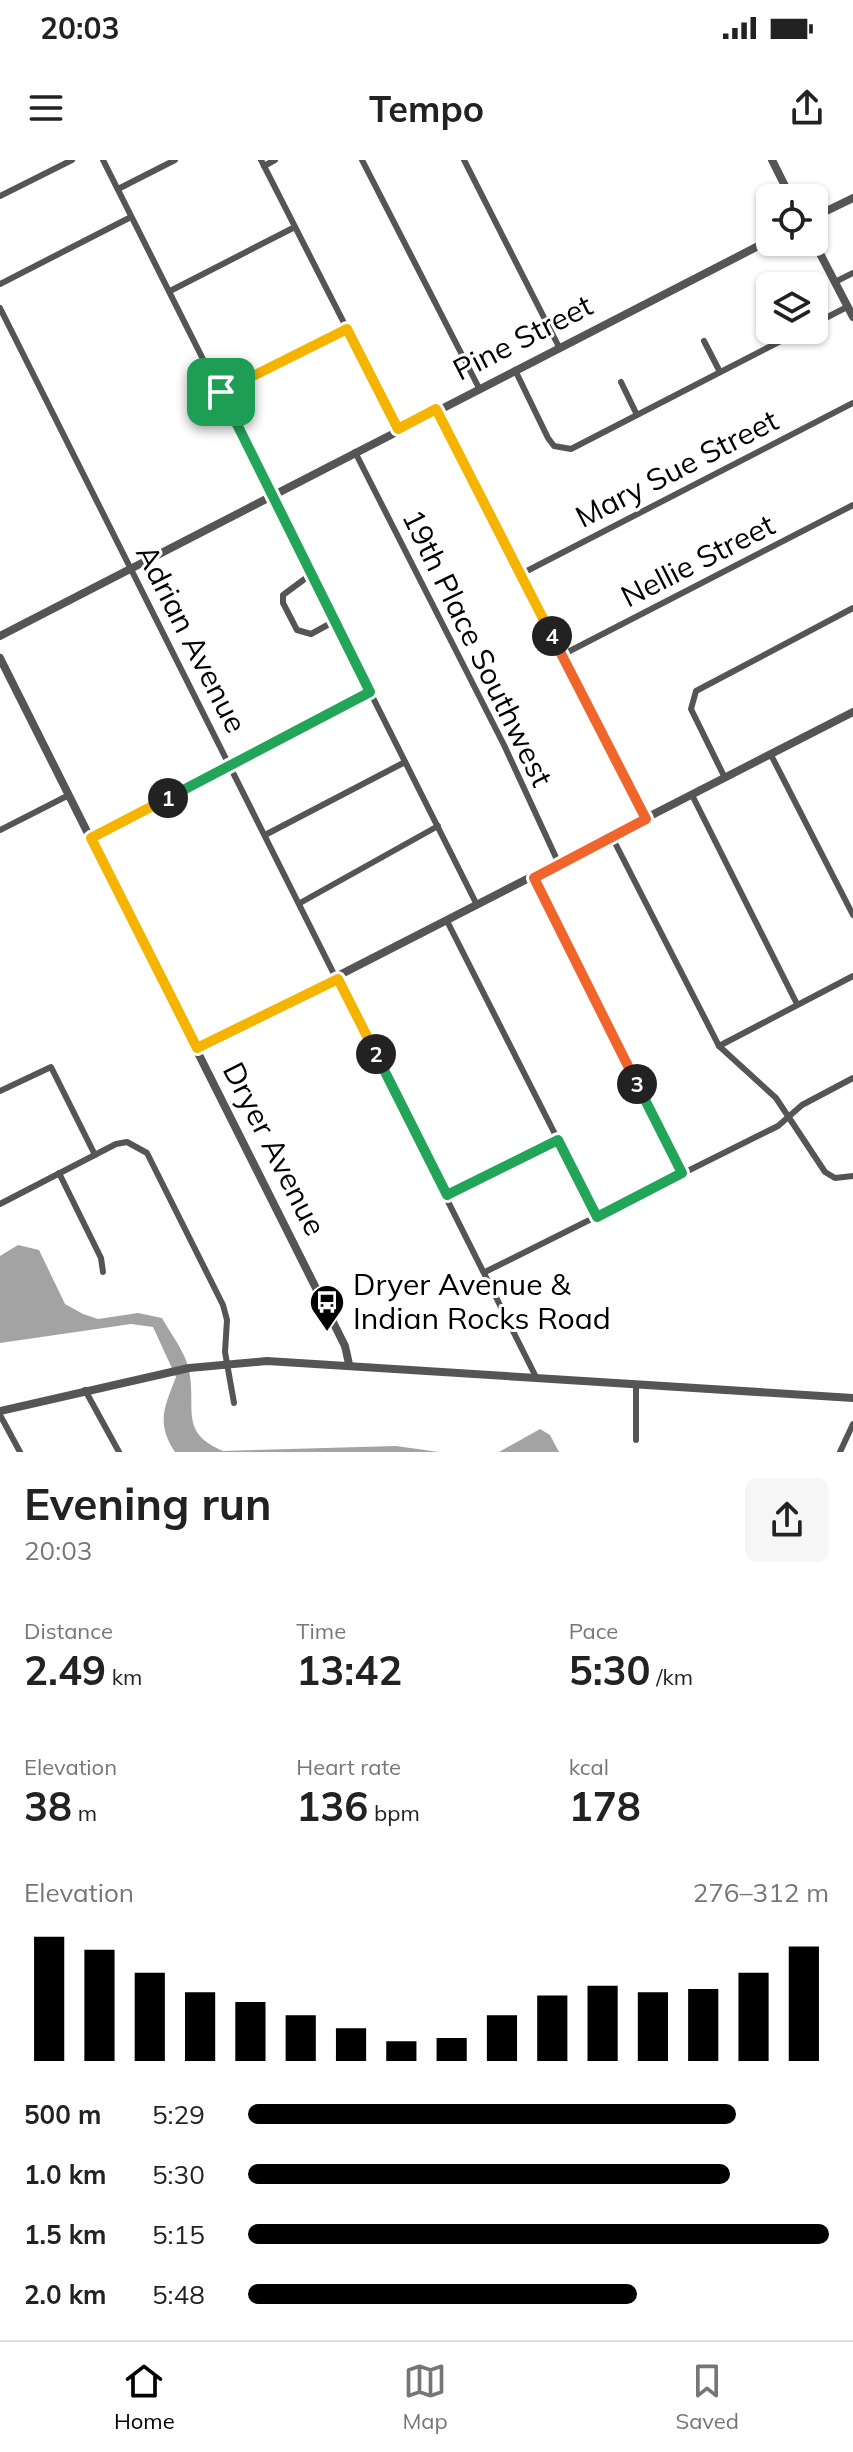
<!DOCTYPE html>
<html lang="en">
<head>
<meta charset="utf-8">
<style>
	:root { --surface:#fff; --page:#f6f6f6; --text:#222; --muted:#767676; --line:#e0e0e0; --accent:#000 }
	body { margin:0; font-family:Mulish,sans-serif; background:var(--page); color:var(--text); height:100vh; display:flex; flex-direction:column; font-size:30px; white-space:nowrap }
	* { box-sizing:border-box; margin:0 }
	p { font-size:26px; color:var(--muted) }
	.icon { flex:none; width:44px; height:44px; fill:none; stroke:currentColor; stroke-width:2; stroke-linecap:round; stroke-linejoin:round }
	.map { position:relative; height:1292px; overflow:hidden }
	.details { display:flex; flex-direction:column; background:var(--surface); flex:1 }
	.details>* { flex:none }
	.buttons { position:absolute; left:756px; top:24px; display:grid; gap:16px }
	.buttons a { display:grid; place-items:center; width:72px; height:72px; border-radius:12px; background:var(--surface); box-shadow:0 2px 6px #0004; font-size:40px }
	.pin { position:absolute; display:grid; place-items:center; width:68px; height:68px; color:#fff; margin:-34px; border-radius:16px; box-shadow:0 4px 12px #0006 }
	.km { position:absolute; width:40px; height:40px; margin:-20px; border-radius:50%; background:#222; color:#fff; font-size:22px; line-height:40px; text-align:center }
	.round { display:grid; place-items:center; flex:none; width:84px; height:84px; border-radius:12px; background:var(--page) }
	.headline { display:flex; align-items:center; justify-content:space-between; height:136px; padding:0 24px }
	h1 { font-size:44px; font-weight:700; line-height:60px }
	.stats { display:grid; grid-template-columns:repeat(3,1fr); gap:12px; height:136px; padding:8px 24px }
	.stats div { display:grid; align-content:center }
	.stats b { font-size:40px; font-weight:700 }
	.stats small { font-size:22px; font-weight:400 }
	.stats p { font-size:22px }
	.chart { height:224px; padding:16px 24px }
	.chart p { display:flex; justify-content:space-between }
	.chart svg { width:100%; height:144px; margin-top:8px; stroke:var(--accent); stroke-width:6 }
	ul { padding:0 24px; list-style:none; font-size:26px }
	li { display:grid; grid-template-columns:128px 96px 1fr; align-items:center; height:60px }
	li i { height:20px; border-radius:10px; background:var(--accent) }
	.status { display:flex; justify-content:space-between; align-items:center; height:56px; padding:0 40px; background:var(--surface); direction:ltr }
	.status svg { height:22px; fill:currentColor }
	header { display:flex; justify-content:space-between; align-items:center; height:104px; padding:0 24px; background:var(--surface); font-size:36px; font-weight:700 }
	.tabs { display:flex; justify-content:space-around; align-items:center; height:112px; border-top:2px solid var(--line); background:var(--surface); font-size:22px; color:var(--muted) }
	.tabs a { display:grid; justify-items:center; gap:4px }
	.tabs .current { color:var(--accent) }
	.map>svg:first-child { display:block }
	.water { fill:#a3a3a3 }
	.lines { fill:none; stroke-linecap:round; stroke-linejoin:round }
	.minor { stroke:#555; stroke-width:6 }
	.tertiary { stroke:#555; stroke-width:8 }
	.split-1-casing { stroke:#fff; stroke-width:16 }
	.split-2-casing { stroke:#fff; stroke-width:16 }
	.split-3-casing { stroke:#fff; stroke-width:16 }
	.split-4-casing { stroke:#fff; stroke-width:16 }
	.split-5-casing { stroke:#fff; stroke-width:16 }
	.split-1 { stroke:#22a559; stroke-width:10 }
	.split-2 { stroke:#f5b400; stroke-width:10 }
	.split-3 { stroke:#22a559; stroke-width:10 }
	.split-4 { stroke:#f0652b; stroke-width:10 }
	.split-5 { stroke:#f5b400; stroke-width:10 }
	.labels { text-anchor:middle; stroke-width:6; stroke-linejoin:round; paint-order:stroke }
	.street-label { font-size:30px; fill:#000; stroke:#fff }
	.poi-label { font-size:30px; fill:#000; stroke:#fff; text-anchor:start }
</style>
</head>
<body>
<div class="status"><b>20:03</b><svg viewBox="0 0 49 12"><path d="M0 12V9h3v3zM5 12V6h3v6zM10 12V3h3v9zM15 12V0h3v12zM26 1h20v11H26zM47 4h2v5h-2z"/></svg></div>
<header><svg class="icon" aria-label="menu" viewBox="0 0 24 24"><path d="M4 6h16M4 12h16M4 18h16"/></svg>Tempo<svg class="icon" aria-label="share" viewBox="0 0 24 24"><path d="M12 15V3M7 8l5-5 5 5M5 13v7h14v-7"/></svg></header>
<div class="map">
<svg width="853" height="1292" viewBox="0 0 853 1292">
	<rect width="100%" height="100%" fill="#fff"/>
	<!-- water -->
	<g class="water">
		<path d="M18 1085 39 1090 65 1144 83 1154 98 1159 138 1153 162 1158C172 1176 188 1195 190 1216 195 1252 181 1273 223 1291L396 1286 439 1292H175C156 1263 164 1248 176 1217L153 1167 131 1164 0 1183V1096Z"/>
		<path d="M540 1269 550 1275 559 1292H499Z"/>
	</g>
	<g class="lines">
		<!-- minor -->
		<g class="minor">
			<path d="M103 0 477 745"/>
			<path d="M261 0 398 269"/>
			<path d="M362 0 479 228"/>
			<path d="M464 0 559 187"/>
			<path d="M264 6 275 0"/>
			<path d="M118 29 175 0"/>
			<path d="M0 36 72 0"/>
			<path d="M835 122 853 113"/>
			<path d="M0 124 131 57"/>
			<path d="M170 131 295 67"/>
			<path d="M0 148 536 1217"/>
			<path d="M814 164 847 147"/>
			<path d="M704 181 720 212"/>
			<path d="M515 210 548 278 554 286 571 289 802 170"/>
			<path d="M621 222 637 255"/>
			<path d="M221 232 347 169"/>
			<path d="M436 249 646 659"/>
			<path d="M355 292 504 585 559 704"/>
			<path d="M521 414 853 243"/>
			<path d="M310 415 283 435V443L297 470 311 474 333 462"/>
			<path d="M562 495 853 345"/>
			<path d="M771 595 853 755"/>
			<path d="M725 618 691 549 696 531 853 448"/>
			<path d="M692 635 797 844"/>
			<path d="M0 670 69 635"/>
			<path d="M265 675 405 602"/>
			<path d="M612 677 719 886 776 938 825 1012 835 1018 853 1016"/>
			<path d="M91 678 370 532"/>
			<path d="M534 718 682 1013"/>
			<path d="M300 743 438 666"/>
			<path d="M447 761 597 1057"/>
			<path d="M719 886 853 816"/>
			<path d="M0 931 51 907 95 995"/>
			<path d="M59 1013 101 1098 103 1112"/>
			<path d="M447 1035 558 980"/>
			<path d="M0 1044 116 984 127 982 147 993 223 1145 227 1160 225 1192 234 1243"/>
			<path d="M485 1112 778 966 802 945 853 918"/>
			<path d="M85 1230 119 1292"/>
			<path d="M0 1255 20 1292"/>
			<path d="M636 1280V1224"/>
			<path d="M840 1292 853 1264"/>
		</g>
		<!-- tertiary -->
		<g class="tertiary">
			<path d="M772 0 791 38"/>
			<path d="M814 57 853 38"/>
			<path d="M814 82 853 157"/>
			<path d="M0 476 770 80"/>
			<path d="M0 498 345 1186 349 1204"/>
			<path d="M197 888 853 552"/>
			<path d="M0 1251 189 1208 267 1201 853 1238"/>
		</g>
	</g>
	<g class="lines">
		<!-- split-1 casing -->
		<g class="split-1-casing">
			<path id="split-1" d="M168 638 370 532 221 232"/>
		</g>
		<!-- split-2 casing -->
		<g class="split-2-casing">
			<path id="split-2" d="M168 638 91 678 197 888 338 819 376 894"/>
		</g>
		<!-- split-3 casing -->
		<g class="split-3-casing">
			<path id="split-3" d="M376 894 447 1035 558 980 597 1057 682 1013 637 924"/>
		</g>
		<!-- split-4 casing -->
		<g class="split-4-casing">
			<path id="split-4" d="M552 476 646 659 534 718 637 924"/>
		</g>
		<!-- split-5 casing -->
		<g class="split-5-casing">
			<path id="split-5" d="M221 232 347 169 398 269 436 249 552 476"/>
		</g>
		<!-- split-1 -->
		<use href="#split-1" class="split-1"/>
		<!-- split-2 -->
		<use href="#split-2" class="split-2"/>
		<!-- split-3 -->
		<use href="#split-3" class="split-3"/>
		<!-- split-4 -->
		<use href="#split-4" class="split-4"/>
		<!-- split-5 -->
		<use href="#split-5" class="split-5"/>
	</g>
	<!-- icons -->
	<defs>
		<g id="bus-pin" transform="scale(1.8)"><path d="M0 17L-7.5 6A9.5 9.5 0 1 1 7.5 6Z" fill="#000" stroke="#fff"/><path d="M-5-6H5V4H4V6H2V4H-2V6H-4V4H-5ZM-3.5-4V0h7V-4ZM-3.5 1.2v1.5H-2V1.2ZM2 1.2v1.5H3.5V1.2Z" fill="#fff"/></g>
	</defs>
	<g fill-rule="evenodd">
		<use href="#bus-pin" x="327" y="1142"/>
	</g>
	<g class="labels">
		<!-- street labels -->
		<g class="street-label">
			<text transform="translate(523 178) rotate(-27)" y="10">Pine Street</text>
			<text transform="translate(677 309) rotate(-27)" y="10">Mary Sue Street</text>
			<text transform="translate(698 401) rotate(-27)" y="10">Nellie Street</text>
			<text transform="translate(191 479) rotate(63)" y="10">Adrian Avenue</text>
			<text transform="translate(477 488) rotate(64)" y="10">19th Place Southwest</text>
			<text transform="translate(274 989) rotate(63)" y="10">Dryer Avenue</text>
		</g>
		<!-- poi labels -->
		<g class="poi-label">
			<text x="353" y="1135">Dryer Avenue &amp;<tspan x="353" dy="34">Indian Rocks Road</tspan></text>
		</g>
	</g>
</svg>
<div class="buttons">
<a><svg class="icon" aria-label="locate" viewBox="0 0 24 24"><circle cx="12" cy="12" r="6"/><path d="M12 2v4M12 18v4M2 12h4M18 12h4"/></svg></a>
<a><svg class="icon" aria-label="layers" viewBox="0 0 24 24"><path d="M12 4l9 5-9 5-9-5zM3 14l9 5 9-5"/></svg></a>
</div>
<div class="pin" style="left:221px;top:232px;background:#1e9e55"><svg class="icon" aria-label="arrive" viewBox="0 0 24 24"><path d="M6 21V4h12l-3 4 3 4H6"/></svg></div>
<b class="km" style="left:168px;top:638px">1</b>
<b class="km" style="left:376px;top:894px">2</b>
<b class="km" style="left:637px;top:924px">3</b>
<b class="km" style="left:552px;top:476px">4</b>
</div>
<section class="details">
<div class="headline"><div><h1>Evening run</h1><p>20:03</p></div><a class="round"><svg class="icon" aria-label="share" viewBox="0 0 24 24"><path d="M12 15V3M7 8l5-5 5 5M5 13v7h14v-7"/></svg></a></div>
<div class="stats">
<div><p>Distance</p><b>2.49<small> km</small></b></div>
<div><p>Time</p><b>13:42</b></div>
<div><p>Pace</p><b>5:30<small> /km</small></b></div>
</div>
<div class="stats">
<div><p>Elevation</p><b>38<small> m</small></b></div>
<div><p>Heart rate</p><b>136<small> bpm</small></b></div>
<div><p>kcal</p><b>178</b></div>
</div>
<div class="chart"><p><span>Elevation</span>276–312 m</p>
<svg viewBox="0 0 160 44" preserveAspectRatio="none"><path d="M5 44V6M15 44V10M25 44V17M35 44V23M45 44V26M55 44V30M65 44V34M75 44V38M85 44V37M95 44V30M105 44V24M115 44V21M125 44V23M135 44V22M145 44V17M155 44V9"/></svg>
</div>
<ul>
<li><b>500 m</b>5:29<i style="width:84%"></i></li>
<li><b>1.0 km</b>5:30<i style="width:83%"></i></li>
<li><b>1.5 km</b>5:15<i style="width:100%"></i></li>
<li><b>2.0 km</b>5:48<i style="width:67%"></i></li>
</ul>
</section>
<nav class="tabs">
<a class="current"><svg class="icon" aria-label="home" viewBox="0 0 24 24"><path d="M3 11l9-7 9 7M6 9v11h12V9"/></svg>Home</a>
<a><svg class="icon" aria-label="map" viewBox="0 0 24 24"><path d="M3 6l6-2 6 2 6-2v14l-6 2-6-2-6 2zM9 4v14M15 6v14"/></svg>Map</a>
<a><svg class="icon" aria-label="saved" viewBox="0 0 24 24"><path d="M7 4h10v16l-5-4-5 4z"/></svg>Saved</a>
</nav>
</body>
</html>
